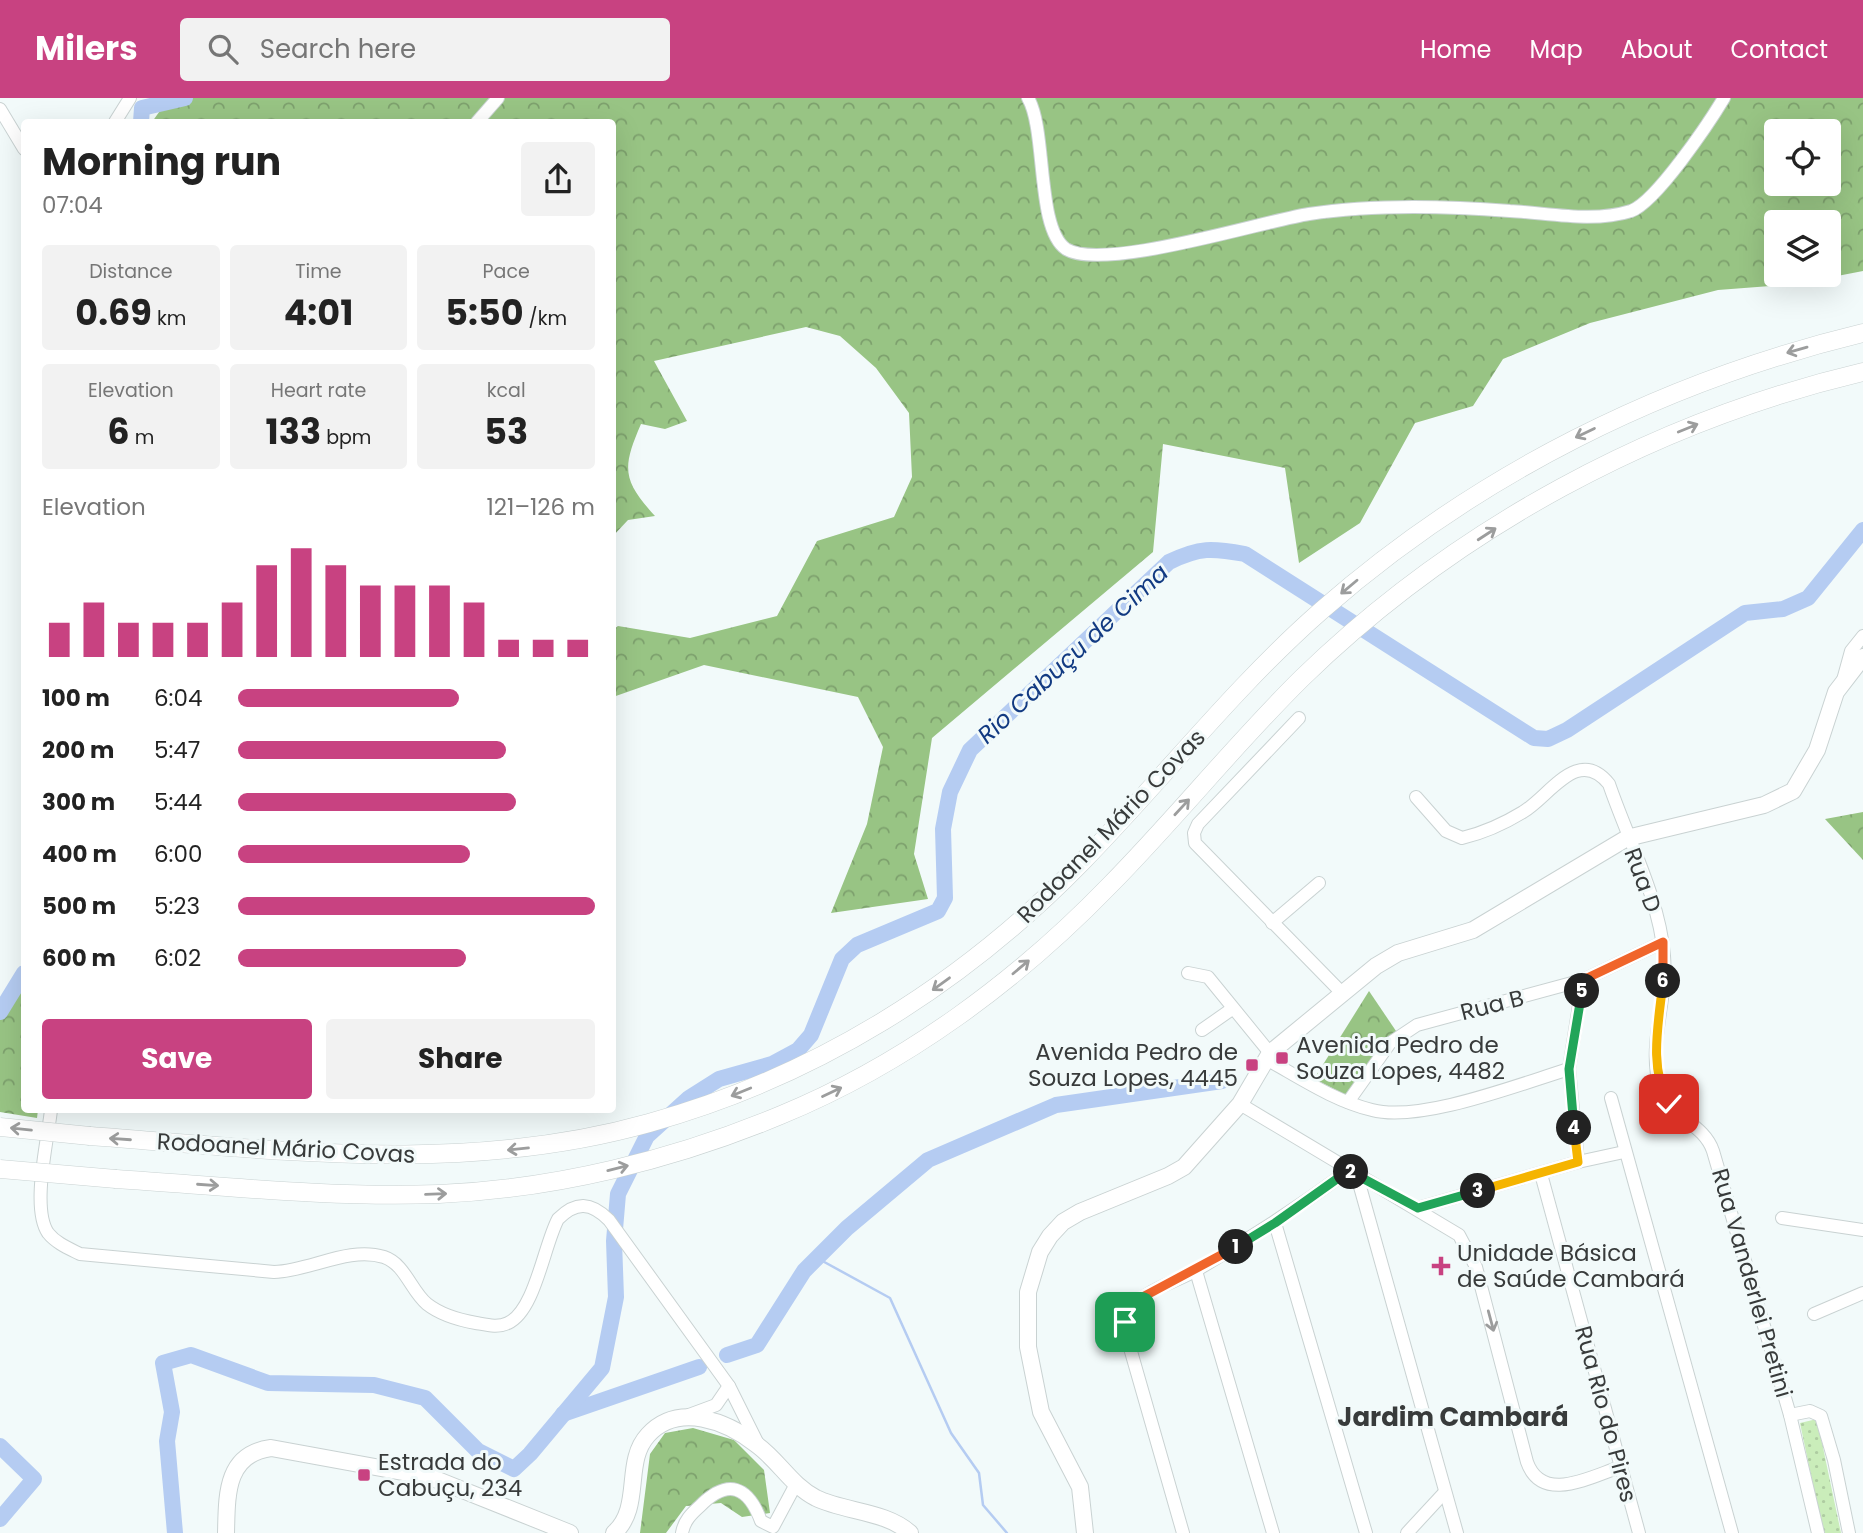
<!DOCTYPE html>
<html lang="en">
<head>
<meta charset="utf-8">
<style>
	:root { --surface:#fff; --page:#f2f2f2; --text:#222; --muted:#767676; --accent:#c84281 }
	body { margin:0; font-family:Poppins,sans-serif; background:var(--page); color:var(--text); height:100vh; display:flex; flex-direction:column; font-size:26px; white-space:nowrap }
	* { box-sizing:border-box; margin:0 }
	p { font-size:23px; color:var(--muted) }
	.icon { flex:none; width:38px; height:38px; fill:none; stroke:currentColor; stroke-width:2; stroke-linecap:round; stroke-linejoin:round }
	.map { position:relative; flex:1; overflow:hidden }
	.panel { position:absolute; left:21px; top:21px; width:595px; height:994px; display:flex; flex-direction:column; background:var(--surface); border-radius:7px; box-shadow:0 7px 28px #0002 }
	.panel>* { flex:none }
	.fabs { position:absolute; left:1764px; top:21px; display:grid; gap:14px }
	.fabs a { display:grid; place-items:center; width:77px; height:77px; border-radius:7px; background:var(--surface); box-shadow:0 7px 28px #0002; font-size:35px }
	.pin { position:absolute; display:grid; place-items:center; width:60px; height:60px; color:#fff; margin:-30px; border-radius:14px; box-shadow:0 4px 10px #0006 }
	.km { position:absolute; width:35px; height:35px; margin:-18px; border-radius:50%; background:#222; color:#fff; font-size:19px; line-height:35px; text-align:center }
	.round { display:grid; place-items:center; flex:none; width:74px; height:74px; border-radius:7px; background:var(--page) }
	.headline { display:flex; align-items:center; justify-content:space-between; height:119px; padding:0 21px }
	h1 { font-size:38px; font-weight:700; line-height:52px }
	.figures { display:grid; grid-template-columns:repeat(3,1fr); gap:10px; height:119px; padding:7px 21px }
	.figures div { display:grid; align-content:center; border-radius:7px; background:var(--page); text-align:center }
	.figures b { font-size:35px; font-weight:700 }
	.figures small { font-size:19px; font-weight:400 }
	.figures p { font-size:19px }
	.chart { height:196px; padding:14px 21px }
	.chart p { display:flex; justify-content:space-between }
	.chart svg { width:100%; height:126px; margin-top:7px; stroke:var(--accent); stroke-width:6 }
	.action { display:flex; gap:14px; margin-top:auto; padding:14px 21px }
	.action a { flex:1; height:80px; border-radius:7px; background:var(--accent); color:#fff; font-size:28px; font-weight:700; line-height:80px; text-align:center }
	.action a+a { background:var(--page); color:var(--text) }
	ul { padding:0 21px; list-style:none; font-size:23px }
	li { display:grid; grid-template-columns:112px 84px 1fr; align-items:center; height:52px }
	li i { height:18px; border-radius:9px; background:var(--accent) }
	header { display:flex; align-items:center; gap:42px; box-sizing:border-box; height:98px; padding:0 35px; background:var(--accent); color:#fff }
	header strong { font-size:33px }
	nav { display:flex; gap:38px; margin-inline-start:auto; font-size:24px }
	.search { width:490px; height:63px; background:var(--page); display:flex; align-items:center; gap:18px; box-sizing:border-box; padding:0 24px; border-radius:7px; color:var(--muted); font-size:26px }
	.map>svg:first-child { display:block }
	.grass { fill:url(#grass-dots) }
	.forest { fill:url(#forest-crowns); fill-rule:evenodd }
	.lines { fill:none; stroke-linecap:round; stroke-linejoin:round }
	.stream { stroke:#b5ccf2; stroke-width:2.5 }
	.river { stroke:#b5ccf2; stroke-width:16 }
	.minor-casing { stroke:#c9d2d2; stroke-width:14 }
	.major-casing { stroke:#c9d2d2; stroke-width:18 }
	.highway-casing { stroke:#c9d2d2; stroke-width:19 }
	.minor { stroke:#fff; stroke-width:12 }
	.major { stroke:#fff; stroke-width:16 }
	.highway { stroke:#fff; stroke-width:18 }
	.highway-bridge-casing { stroke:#c9d2d2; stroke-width:19; stroke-linecap:butt }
	.highway-bridge { stroke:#fff; stroke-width:18 }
	.oneway { stroke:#9c9d9d }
	.split-1-casing { stroke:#fff; stroke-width:14 }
	.split-2-casing { stroke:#fff; stroke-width:14 }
	.split-3-casing { stroke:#fff; stroke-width:14 }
	.split-4-casing { stroke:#fff; stroke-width:14 }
	.split-5-casing { stroke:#fff; stroke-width:14 }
	.split-6-casing { stroke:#fff; stroke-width:14 }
	.split-7-casing { stroke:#fff; stroke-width:14 }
	.split-1 { stroke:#f0652b; stroke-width:9 }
	.split-2 { stroke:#22a559; stroke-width:9 }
	.split-3 { stroke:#22a559; stroke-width:9 }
	.split-4 { stroke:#f5b400; stroke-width:9 }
	.split-5 { stroke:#22a559; stroke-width:9 }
	.split-6 { stroke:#f0652b; stroke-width:9 }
	.split-7 { stroke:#f5b400; stroke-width:9 }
	.poi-dot { fill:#c84281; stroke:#f2fafa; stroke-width:2.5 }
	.labels { text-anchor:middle; stroke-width:6; stroke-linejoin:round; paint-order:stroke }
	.street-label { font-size:23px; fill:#383b3b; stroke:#f2fafa }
	.poi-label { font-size:23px; fill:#383b3b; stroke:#f2fafa; text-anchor:start }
	.water-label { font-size:24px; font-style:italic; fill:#123a82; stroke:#f2fafa }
	.quarter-label { font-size:26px; font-weight:bold; fill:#383b3b; stroke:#f2fafa }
</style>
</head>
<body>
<header>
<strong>Milers</strong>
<div class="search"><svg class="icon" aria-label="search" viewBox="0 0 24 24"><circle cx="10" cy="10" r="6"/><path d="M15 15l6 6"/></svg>Search here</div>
<nav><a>Home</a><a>Map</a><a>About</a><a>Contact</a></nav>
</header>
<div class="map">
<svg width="1863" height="1435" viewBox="0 0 1863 1435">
	<defs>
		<pattern id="grass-dots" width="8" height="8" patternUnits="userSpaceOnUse" patternTransform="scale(1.75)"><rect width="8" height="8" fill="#caedba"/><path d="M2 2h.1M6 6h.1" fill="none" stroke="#aecca1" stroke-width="1.8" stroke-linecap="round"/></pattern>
		<pattern id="forest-crowns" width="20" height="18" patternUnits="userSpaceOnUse" patternTransform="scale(1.75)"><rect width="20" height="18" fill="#98c484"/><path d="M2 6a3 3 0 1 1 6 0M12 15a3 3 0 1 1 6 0" fill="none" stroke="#7da06d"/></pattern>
	</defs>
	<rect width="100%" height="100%" fill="#f2fafa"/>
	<!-- grass -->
	<path class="grass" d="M1817 1321 1841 1435H1823L1800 1325Z"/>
	<!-- forest -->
	<g class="forest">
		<path d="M169 0H1863V173L1796 186 1718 192 1590 225 1503 261 1473 308 1415 325 1360 425 1299 465 1285 370 1163 346 1153 454 932 640 914 756 928 801 831 815 867 726 883 649 858 599 704 567 613 599V532L618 528 690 540 777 518 817 443 894 419 912 379 909 315 876 270 840 238 806 229 654 263 687 323 665 331 641 326C622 370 622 382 655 418L628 422 613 438 612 24H152ZM1776 33H1829V86H1776ZM1776 124H1829V177H1776Z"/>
		<path d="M1863 714V762L1825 721Z"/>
		<path d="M24 867V1012H38L37 1020 0 1014V920Z"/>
		<path d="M1369 893 1396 933 1346 997 1314 981Z"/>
		<path d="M693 1330 734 1342 764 1372 770 1415 742 1419 721 1405 686 1408 666 1435H640L650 1356 665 1335Z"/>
	</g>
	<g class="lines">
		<!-- stream -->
		<path class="stream" d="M817 1160 890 1200 951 1335 979 1375 983 1407 1007 1435"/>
		<!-- river -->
		<g class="river">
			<path d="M141 24 142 10 185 0"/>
			<path d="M0 914 24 875"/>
			<path d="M727 1257 757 1247 804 1173 847 1130 928 1062 1056 1007 1222 983"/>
			<path d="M563 1316 699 1269"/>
			<path d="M0 1348 34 1381 0 1421"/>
			<path d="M175 1435 167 1343 172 1314 163 1265 191 1257 268 1285 374 1287 425 1300 478 1353 514 1371 530 1356 602 1270 616 1199 614 1143 618 1096 647 1038 689 1000 719 981 772 966 798 952 811 937 842 861 857 847 938 813 945 800 943 731 950 694 970 652 1169 464C1200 449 1212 450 1245 456L1534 640 1548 641 1567 632 1745 515 1783 511 1808 500 1863 432"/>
		</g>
		<!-- minor casing -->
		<g class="minor-casing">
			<g id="minor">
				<path d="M1028 0C1047 32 1036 131 1066 151 1103 174 1263 123 1309 116 1374 106 1445 108 1510 113 1549 115 1593 125 1631 113 1656 104 1709 25 1724 0"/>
				<path d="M0 11 24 51"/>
				<path d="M115 24 130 0"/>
				<path d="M477 24 498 0"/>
				<path d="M1843 582 1851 553 1863 538"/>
				<path d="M1299 620 1198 726 1194 735 1195 745 1343 896"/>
				<path d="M1416 699 1446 733 1462 740C1483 735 1505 725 1523 714 1549 699 1578 647 1609 686 1627 739 1660 802 1664 858 1668 901 1647 947 1660 990 1669 1020 1703 1024 1713 1053L1790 1317 1818 1435"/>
				<path d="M1272 825 1319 785"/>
				<path d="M1188 875 1208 879 1270 955"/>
				<path d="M1202 932 1232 911"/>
				<path d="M1266 961C1299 979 1334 1003 1372 1012 1420 1025 1520 986 1569 971"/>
				<path d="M1611 1000 1732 1435"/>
				<path d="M1348 1004 1390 945 1417 927 1583 882 1663 844"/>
				<path d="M1240 1006 1459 1137 1476 1169 1527 1364C1542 1406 1590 1379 1620 1369"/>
				<path d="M51 1012C48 1041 31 1110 48 1135 56 1145 68 1150 80 1156L274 1174C310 1173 348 1148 384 1159 405 1166 411 1193 427 1206 441 1217 459 1222 476 1225 487 1227 498 1230 508 1225 535 1213 544 1147 558 1121 576 1103 591 1104 609 1122L729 1288 759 1348"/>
				<path d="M1578 1064 1569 971 1583 882"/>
				<path d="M1541 1076 1639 1435"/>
				<path d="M1357 1078 1457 1435"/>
				<path d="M1418 1110 1578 1064 1624 1054"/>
				<path d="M1782 1120 1863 1132"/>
				<path d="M1275 1125 1366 1435"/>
				<path d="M1196 1173 1273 1435"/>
				<path d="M1814 1216 1863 1195"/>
				<path d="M689 1317 716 1307 729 1288"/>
				<path d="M1790 1317 1810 1313 1821 1318 1834 1362 1849 1435"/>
				<path d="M682 1435C684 1423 691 1416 700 1408 728 1380 748 1388 761 1423L773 1429 796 1386"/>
				<path d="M1183 1435 1126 1236 1127 1214C1143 1192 1177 1184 1200 1170 1251 1140 1300 1108 1348 1073"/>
				<path d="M1407 1435 1444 1395"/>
			</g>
		</g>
		<!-- major casing -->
		<g class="major-casing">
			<g id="major">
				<path d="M226 1435C227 1398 225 1356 271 1350L430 1379 570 1435"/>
				<path d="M614 1435C643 1409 623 1364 648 1337 678 1304 727 1323 757 1347 779 1363 791 1387 816 1400 845 1414 886 1413 910 1435"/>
				<path d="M1085 1435 1080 1389 1041 1314 1028 1249V1194L1040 1154 1050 1138 1063 1124 1080 1114 1168 1078 1184 1069 1240 1006 1270 955 1376 868 1398 855 1473 832 1627 740 1764 707 1793 693 1817 652 1836 594 1863 559"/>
			</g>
		</g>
		<!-- highway casing -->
		<g class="highway-casing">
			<g id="highway">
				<path d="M90 1038C277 1052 465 1077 649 1025 815 979 962 887 1082 764 1163 681 1235 588 1322 512 1477 376 1664 283 1863 235"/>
				<path d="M116 1081C223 1088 331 1100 439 1096 555 1091 673 1062 781 1017 905 966 1017 883 1110 787 1176 720 1235 646 1302 580 1456 430 1655 323 1863 274"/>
			</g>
		</g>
		<!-- minor -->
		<use href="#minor" class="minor"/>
		<!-- major -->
		<use href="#major" class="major"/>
		<!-- highway -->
		<use href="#highway" class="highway"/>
		<!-- highway-bridge casing -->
		<g class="highway-bridge-casing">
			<g id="highway-bridge">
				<path d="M0 1029 90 1038"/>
				<path d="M0 1071 116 1081"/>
			</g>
		</g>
		<!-- highway-bridge -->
		<use href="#highway-bridge" class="highway-bridge"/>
	</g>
	<!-- one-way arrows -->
	<defs><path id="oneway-shaft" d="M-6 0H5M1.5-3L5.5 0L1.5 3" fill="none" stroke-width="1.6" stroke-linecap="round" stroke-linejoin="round" transform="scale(1.75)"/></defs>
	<g class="oneway">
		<use href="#oneway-shaft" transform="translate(1797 252) rotate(164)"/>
		<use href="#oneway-shaft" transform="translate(1688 330) rotate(-22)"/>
		<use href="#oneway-shaft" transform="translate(1585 335) rotate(154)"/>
		<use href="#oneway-shaft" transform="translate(1487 436) rotate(-33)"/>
		<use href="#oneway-shaft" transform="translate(1349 489) rotate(140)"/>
		<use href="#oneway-shaft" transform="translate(1182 709) rotate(-47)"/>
		<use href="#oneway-shaft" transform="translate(1021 869) rotate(-40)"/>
		<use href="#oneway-shaft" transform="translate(941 886) rotate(144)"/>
		<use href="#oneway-shaft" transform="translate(741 994) rotate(158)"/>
		<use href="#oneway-shaft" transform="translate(832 994) rotate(-25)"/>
		<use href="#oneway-shaft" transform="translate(21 1031) rotate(-174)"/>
		<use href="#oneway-shaft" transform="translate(120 1041) rotate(-176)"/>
		<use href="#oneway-shaft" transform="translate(518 1051) rotate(174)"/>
		<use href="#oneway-shaft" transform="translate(618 1070) rotate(-14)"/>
		<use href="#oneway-shaft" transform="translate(208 1087) rotate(4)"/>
		<use href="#oneway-shaft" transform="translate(436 1096) rotate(-2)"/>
		<use href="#oneway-shaft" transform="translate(1491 1223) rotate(75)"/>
	</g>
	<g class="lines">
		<!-- split-1 casing -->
		<g class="split-1-casing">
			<path id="split-1" d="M1125 1224 1127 1214 1139 1201 1236 1149"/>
		</g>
		<!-- split-2 casing -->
		<g class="split-2-casing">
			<path id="split-2" d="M1236 1149 1275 1125 1348 1073 1351 1074"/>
		</g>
		<!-- split-3 casing -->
		<g class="split-3-casing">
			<path id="split-3" d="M1351 1074 1418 1110 1478 1093"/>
		</g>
		<!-- split-4 casing -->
		<g class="split-4-casing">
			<path id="split-4" d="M1478 1093 1578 1064 1574 1030"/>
		</g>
		<!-- split-5 casing -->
		<g class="split-5-casing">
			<path id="split-5" d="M1574 1030 1569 971 1582 893"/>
		</g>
		<!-- split-6 casing -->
		<g class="split-6-casing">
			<path id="split-6" d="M1582 893 1583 882 1663 844V883"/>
		</g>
		<!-- split-7 casing -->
		<g class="split-7-casing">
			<path id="split-7" d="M1663 883C1659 924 1648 969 1669 1006"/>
		</g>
		<!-- split-1 -->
		<use href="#split-1" class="split-1"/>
		<!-- split-2 -->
		<use href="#split-2" class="split-2"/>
		<!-- split-3 -->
		<use href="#split-3" class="split-3"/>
		<!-- split-4 -->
		<use href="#split-4" class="split-4"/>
		<!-- split-5 -->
		<use href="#split-5" class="split-5"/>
		<!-- split-6 -->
		<use href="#split-6" class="split-6"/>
		<!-- split-7 -->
		<use href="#split-7" class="split-7"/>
	</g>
	<!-- markers -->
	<g class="poi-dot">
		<rect x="1275" y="953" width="14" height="14" rx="3.5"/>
		<rect x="1245" y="960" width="14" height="14" rx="3.5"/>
		<path d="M1437.5 1157.5h7v7h7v7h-7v7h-7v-7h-7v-7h7z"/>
		<rect x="357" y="1370" width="14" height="14" rx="3.5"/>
	</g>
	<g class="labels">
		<!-- street labels -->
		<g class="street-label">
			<text transform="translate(1111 728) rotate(-46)" y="8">Rodoanel Mário Covas</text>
			<text transform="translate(1643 782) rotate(70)" y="8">Rua D</text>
			<text transform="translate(1492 907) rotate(-14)" y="8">Rua B</text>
			<text transform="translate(286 1050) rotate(3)" y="8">Rodoanel Mário Covas</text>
			<text transform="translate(1752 1185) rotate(74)" y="8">Rua Vanderlei Pretini</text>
			<text transform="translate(1606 1316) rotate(75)" y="8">Rua Rio do Pires</text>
		</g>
		<!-- poi labels -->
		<g class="poi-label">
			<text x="1296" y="955">Avenida Pedro de<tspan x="1296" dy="26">Souza Lopes, 4482</tspan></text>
			<text x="1238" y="962" text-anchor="end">Avenida Pedro de<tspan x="1238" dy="26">Souza Lopes, 4445</tspan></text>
			<text x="1457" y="1163">Unidade Básica<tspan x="1457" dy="26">de Saúde Cambará</tspan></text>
			<text x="378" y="1372">Estrada do<tspan x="378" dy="26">Cabuçu, 234</tspan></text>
		</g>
		<!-- water labels -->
		<g class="water-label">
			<text transform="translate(1073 556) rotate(-43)" y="8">Rio Cabuçu de Cima</text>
		</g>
		<!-- quarter labels -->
		<g class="quarter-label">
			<text x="1453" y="1328">Jardim Cambará</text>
		</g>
	</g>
</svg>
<div class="fabs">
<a><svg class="icon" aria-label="locate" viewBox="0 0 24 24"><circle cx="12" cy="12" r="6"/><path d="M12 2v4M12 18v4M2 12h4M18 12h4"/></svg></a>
<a><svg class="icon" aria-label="layers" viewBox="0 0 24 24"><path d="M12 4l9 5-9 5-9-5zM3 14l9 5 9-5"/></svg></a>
</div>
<div class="pin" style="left:1125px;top:1224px;background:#1e9e55"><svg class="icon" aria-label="arrive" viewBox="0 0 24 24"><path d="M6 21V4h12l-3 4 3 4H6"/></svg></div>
<div class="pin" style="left:1669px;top:1006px;background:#d93025"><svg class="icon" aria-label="check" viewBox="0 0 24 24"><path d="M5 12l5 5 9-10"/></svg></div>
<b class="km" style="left:1236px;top:1149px">1</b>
<b class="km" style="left:1351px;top:1074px">2</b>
<b class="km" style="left:1478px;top:1093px">3</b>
<b class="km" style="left:1574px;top:1030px">4</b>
<b class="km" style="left:1582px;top:893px">5</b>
<b class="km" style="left:1663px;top:883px">6</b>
<section class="panel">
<div class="headline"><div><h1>Morning run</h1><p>07:04</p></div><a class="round"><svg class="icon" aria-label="share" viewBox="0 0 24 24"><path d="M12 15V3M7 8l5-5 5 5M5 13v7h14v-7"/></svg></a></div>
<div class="figures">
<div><p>Distance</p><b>0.69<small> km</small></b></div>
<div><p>Time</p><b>4:01</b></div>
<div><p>Pace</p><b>5:50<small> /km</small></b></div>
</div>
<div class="figures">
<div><p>Elevation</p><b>6<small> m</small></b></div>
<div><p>Heart rate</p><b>133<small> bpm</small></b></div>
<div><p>kcal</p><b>53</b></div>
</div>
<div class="chart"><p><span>Elevation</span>121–126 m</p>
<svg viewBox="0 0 160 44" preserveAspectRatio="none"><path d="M5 44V32M15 44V25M25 44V32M35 44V32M45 44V32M55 44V25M65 44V12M75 44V6M85 44V12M95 44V19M105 44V19M115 44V19M125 44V25M135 44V38M145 44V38M155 44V38"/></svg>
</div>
<ul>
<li><b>100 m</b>6:04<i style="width:62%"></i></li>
<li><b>200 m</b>5:47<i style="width:75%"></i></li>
<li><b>300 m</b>5:44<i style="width:78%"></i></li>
<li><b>400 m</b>6:00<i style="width:65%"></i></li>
<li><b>500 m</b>5:23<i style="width:100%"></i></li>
<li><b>600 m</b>6:02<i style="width:64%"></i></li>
</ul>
<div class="action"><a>Save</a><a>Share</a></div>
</section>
</div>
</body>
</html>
